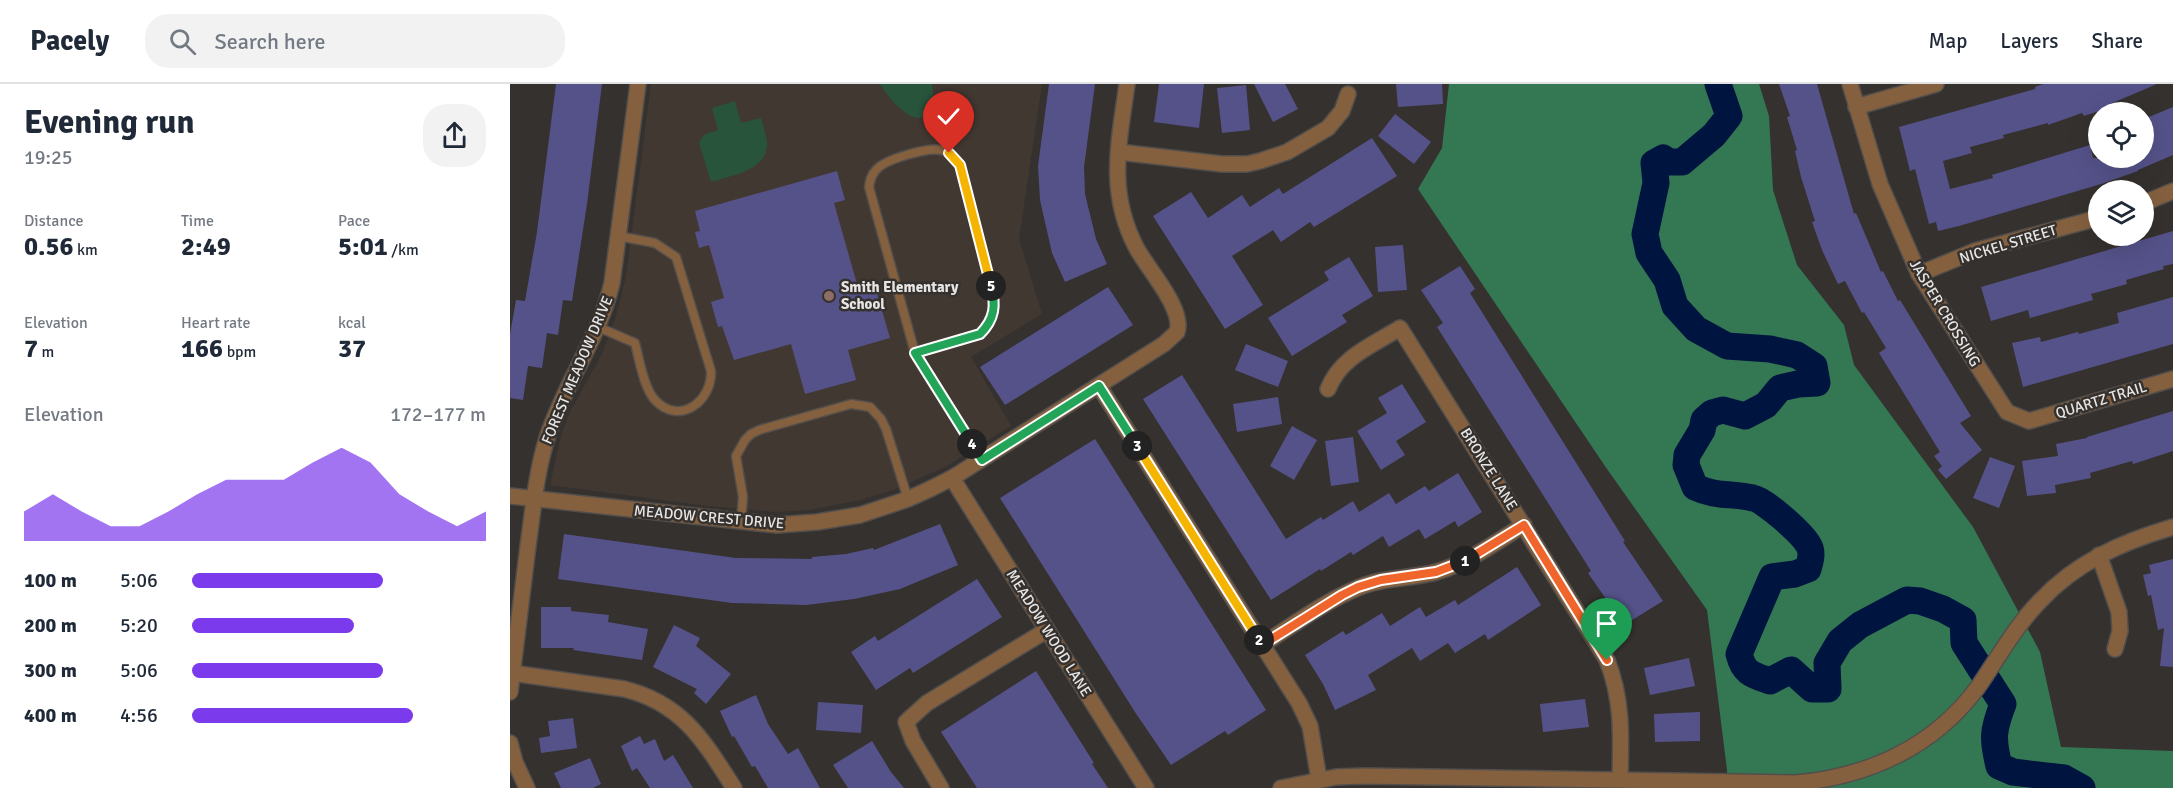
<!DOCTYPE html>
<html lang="en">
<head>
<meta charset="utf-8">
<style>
	:root { --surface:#fff; --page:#f2f2f3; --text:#1f2937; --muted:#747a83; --line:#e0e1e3; --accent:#7c3aed }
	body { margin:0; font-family:Signika,sans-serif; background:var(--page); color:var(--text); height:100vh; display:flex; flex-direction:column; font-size:22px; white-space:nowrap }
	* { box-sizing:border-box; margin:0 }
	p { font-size:20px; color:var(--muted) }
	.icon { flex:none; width:33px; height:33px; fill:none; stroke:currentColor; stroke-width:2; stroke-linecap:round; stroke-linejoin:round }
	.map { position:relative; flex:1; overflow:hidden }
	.panel { display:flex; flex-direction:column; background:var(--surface); width:510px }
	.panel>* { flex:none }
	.fabs { position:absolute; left:1578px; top:18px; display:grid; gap:12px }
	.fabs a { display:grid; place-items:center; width:66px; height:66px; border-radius:50%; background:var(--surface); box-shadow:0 6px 24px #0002; font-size:30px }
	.pin { position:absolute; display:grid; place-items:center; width:51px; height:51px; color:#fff; margin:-62px -26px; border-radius:50% 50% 50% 0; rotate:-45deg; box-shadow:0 0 6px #0007 }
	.pin .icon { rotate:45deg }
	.km { position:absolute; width:30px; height:30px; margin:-15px; border-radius:50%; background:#222; color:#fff; font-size:16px; line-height:30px; text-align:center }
	.round { display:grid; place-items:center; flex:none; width:63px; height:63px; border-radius:24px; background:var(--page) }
	.headline { display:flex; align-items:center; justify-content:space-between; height:102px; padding:0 24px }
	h1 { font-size:33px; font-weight:800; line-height:45px }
	.metrics { display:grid; grid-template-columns:repeat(3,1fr); gap:9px; height:102px; padding:6px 24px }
	.metrics div { display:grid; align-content:center }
	.metrics b { font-size:26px; font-weight:800 }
	.metrics small { font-size:16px; font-weight:400 }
	.metrics p { font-size:16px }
	.chart { height:168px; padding:12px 24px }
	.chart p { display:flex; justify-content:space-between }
	.chart svg { width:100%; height:108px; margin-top:6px; fill:var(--accent); opacity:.7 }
	ul { padding:0 24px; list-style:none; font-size:20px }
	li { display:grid; grid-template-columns:96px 72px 1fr; align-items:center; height:45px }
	li i { height:15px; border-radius:8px; background:var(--accent) }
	header { display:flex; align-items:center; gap:36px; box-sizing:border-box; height:84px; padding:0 30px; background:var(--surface); border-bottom:2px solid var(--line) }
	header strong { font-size:28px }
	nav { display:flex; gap:33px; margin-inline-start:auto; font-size:21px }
	.search { width:420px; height:54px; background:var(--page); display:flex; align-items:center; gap:15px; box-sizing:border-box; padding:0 21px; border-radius:24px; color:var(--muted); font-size:22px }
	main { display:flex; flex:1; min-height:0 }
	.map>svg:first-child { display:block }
	.built { fill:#423832 }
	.green { fill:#28543c }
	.forest { fill:#347753 }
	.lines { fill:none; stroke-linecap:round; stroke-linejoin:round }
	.river { stroke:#001440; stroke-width:27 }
	.building { fill:#55528a }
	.lane-casing { stroke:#524e4b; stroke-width:11 }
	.street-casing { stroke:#524e4b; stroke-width:18 }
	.lane { stroke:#84603f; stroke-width:8 }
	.street { stroke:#84603f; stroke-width:15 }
	.split-1-casing { stroke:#fff; stroke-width:12 }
	.split-2-casing { stroke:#fff; stroke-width:12 }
	.split-3-casing { stroke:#fff; stroke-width:12 }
	.split-4-casing { stroke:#fff; stroke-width:12 }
	.split-5-casing { stroke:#fff; stroke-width:12 }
	.split-6-casing { stroke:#fff; stroke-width:12 }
	.split-1 { stroke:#f0652b; stroke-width:8 }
	.split-2 { stroke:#f0652b; stroke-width:8 }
	.split-3 { stroke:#f5b400; stroke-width:8 }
	.split-4 { stroke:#22a559; stroke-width:8 }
	.split-5 { stroke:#22a559; stroke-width:8 }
	.split-6 { stroke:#f5b400; stroke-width:8 }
	.education-dot { fill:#8d6e63; stroke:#35312e; stroke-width:2 }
	.labels { text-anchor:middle; stroke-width:5; stroke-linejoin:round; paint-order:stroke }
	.street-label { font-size:15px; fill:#e8e6e4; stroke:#35312e }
	.poi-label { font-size:15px; font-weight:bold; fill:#e8e6e4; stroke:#35312e; text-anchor:start }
</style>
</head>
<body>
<header>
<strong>Pacely</strong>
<div class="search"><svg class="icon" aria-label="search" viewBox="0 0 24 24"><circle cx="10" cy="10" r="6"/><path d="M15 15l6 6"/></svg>Search here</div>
<nav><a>Map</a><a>Layers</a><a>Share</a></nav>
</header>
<main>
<section class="panel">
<div class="headline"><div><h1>Evening run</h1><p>19:25</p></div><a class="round"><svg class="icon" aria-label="share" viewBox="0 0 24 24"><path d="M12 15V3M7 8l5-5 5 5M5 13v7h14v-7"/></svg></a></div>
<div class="metrics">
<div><p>Distance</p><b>0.56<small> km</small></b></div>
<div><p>Time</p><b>2:49</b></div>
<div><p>Pace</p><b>5:01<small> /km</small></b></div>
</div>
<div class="metrics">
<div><p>Elevation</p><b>7<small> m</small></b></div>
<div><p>Heart rate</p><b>166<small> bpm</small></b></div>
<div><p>kcal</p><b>37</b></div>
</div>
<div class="chart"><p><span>Elevation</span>172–177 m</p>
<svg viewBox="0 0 160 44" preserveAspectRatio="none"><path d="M0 44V32L10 25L20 32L30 38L40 38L50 32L60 25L70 19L80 19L90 19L100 12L110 6L120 12L130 25L140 32L150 38L160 32V44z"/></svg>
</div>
<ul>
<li><b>100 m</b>5:06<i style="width:65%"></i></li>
<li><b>200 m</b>5:20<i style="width:55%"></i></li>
<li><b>300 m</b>5:06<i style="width:65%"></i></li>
<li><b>400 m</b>4:56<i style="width:75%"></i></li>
</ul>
</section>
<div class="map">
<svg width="1663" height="704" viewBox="0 0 1663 704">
	<rect width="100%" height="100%" fill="#35312e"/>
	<!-- built -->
	<path class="built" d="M141 0H532L509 155 532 230 461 273 501 342 435 383 383 406 354 415 299 426 265 428 198 422 40 401 52 348 61 326 92 270 106 232 116 193Z"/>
	<!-- green -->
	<g class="green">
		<path d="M370 0H422L425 25C406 50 380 16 370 0Z"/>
		<path d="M225 17 231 39 251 34C253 41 256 50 257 57 259 87 222 91 201 98L189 59C192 49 200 49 208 46L202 24Z"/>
	</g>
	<!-- forest -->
	<path class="forest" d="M939 0H1249L1259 32 1263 106 1287 181 1334 241 1344 281 1463 443 1530 568 1551 663 1663 667V704H1218L1217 686 1197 526 1097 385 908 105 932 64Z"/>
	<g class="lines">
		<!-- river -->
		<path class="river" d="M1208 0 1219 32 1204 51 1172 78H1159L1153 74 1144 79 1146 99 1135 150 1139 169 1157 196 1165 222 1186 245 1217 262 1260 265 1287 271 1304 282 1307 299 1288 300 1270 304 1256 321 1235 332 1213 326 1202 329 1194 336 1192 346 1177 371 1176 381 1185 403C1206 413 1222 409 1243 414 1255 416 1294 451 1299 462 1303 469 1300 478 1298 485L1285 490 1262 493 1229 570C1234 590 1243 591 1260 597L1281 586 1302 605H1318L1317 579 1330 557 1350 541 1397 516 1410 517 1433 525 1453 536 1454 559 1493 620C1483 646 1482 654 1489 682L1503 688 1554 694 1572 704"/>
	</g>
	<!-- building -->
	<g class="building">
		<path d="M46 0H92L77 120 62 217 53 216 48 251 37 249 32 284 18 282 13 316 0 314V250L6 216 15 217 27 148Z"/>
		<path d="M539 0H585L574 83 575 110 586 155 597 180 555 198 542 169 530 116 528 82Z"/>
		<path d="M649 0H694L689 44 644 38Z"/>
		<path d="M744 0H775L788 25 763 38Z"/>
		<path d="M886 0H932L933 20 888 23Z"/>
		<path d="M1269 0H1307L1344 130 1346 129 1371 188 1373 187 1388 217 1390 216 1461 332 1450 339 1472 366 1436 395 1428 386 1432 382 1424 372 1430 368 1369 269 1376 264 1354 228 1352 229 1335 197 1328 200 1312 166 1302 138 1305 137 1291 93 1285 67 1287 66 1277 33 1280 32Z"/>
		<path d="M1533 0H1647L1600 20 1601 23 1574 32 1572 29 1538 41V39L1493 51 1494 54 1460 63 1462 69 1433 77 1440 105 1483 94 1482 91 1580 61 1583 74H1634V35L1663 23V71L1628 86V87L1591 100 1449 142 1428 147 1426 138 1419 140 1405 85 1400 87 1389 43 1525 5V3Z"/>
		<path d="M736 1 740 46 712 49 707 4Z"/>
		<path d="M885 30 921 58 904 80 868 52Z"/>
		<path d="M862 54 887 92 804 143 800 138 771 158 763 146 722 172 753 221 715 245 643 132 681 108 698 134 732 111 740 123 769 104 773 110Z"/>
		<path d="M327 87 335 116 324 119 347 200 363 196 380 254 338 266 346 296 295 310 281 260 224 276 212 242 208 243 201 218 214 214 199 161 189 164 185 148 190 147 185 127Z"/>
		<path d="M1663 147V180L1653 182 1654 185 1616 196 1617 200 1581 210 1583 216 1520 234 1518 226 1481 237 1471 203Z"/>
		<path d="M893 161 897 206 868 208 865 163Z"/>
		<path d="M839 173 863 212 832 231 837 238 782 272 758 234 819 196 814 188Z"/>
		<path d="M950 182 965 205 960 209 1115 457 1113 458 1153 517 1114 541 1078 489 1081 487 927 243 933 239 911 206Z"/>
		<path d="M598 203 623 241 495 321 470 283Z"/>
		<path d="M1663 213V260L1513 303 1502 259 1530 253 1531 258 1568 248 1569 250 1609 239 1607 229Z"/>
		<path d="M736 260 778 277 768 303 725 286Z"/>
		<path d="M672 291 776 455 811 433 813 436 843 417 849 428 879 409 886 420 915 402 919 407 948 389 972 428 948 443 945 437 915 455 909 445 879 463 873 452 843 471 841 468 811 487 810 485 761 516 633 315Z"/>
		<path d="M892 300 916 338 886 357 895 371 871 386 847 347 877 329 868 314Z"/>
		<path d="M768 313 772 340 727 348 723 320Z"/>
		<path d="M1663 327V367L1623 380 1622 377 1580 389 1581 394 1545 401 1546 409 1517 412 1512 377 1548 372 1546 360 1577 354V353Z"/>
		<path d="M782 342 807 356 784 396 760 382Z"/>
		<path d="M843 353 849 398 821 402 815 357Z"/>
		<path d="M585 355 756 626 718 651 715 647 661 681 625 628 490 414Z"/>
		<path d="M1480 373 1505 382 1489 424 1463 414Z"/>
		<path d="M430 440 448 481 390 505 344 515 296 521 222 519 48 495 54 450 226 474 302 475V473L336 470 363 464 364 466Z"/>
		<path d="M1663 475V583L1650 582 1654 544 1648 546 1641 511 1638 512 1633 491 1641 489 1639 481Z"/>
		<path d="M1007 483 1031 521 978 556 975 550 945 569 938 559 910 577 902 564 858 591 866 606 825 626 813 600 795 571 833 547 836 551 872 529 880 542 910 523 916 533 945 516 948 521Z"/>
		<path d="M467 495 492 533 403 589 400 584 366 606 341 568 365 552 368 557Z"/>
		<path d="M31 523H61V527L99 531 98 538 138 545 132 576 63 566 64 564H31Z"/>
		<path d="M164 541 190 554 186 562 221 590 196 620 184 609 187 605 143 583Z"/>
		<path d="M1179 574 1185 602 1140 611 1134 584Z"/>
		<path d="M526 587 584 679 582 680 598 704H467L431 648Z"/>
		<path d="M246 611 258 640 278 670 288 664 310 704H258L245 682 242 683 224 652 222 653 210 627Z"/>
		<path d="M1075 615 1079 643 1033 648 1030 620Z"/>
		<path d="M308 618 353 621 351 649 306 646Z"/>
		<path d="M1190 628V657L1145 658 1144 630Z"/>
		<path d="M63 634 67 664 31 669 29 654 40 652 38 637Z"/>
		<path d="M130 652 134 660 145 655 154 677 163 671 183 704H140L127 684 122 687 111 662Z"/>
		<path d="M362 657 381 688 394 704H338L323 681Z"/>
		<path d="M80 674 91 700 83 704H51L44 689Z"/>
	</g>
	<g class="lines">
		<!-- lane casing -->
		<g class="lane-casing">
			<g id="lane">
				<path d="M88 243 125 259C129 274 134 305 145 316 169 342 202 318 201 287L166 173 145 159 108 152"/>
				<path d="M405 269 470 250C481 239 485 229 484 214L450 81C445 74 440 68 432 66 418 63 375 75 366 86 361 91 360 97 359 103L405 269 472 376"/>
				<path d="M231 437 233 413 226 372 235 356 241 350 249 346 341 320 360 323 371 335 376 345 398 415"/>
			</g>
		</g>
		<!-- street casing -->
		<g class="street-casing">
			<g id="street">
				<path d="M1340 0 1370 100 1409 190 1497 328 1519 337 1663 295"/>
				<path d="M1346 23 1426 0"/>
				<path d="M609 68 712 80H737L750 77 777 68 818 44 832 27 838 10"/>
				<path d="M1634 119 1663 107"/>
				<path d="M1409 190 1465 167 1588 134"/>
				<path d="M589 302 789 619 800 642 809 695"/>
				<path d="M818 305C831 273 861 262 890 244L1097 576C1113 617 1111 652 1110 695"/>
				<path d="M442 394 636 704"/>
				<path d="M0 412 267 441 307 438 350 431 398 415 420 405 442 394 654 260 667 248C675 225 636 183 626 163 597 107 609 59 617 0"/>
				<path d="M1589 471 1609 528 1610 547 1605 565"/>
				<path d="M752 561C783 541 815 517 850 503 874 493 901 495 926 488 958 479 986 458 1014 441"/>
				<path d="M2 589 114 605C172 619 194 657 224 704"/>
				<path d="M0 608C6 559 12 511 18 462 23 427 26 389 37 354 54 301 89 254 102 199L128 0"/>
				<path d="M0 659 5 678 17 704"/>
				<path d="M431 704 403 657 396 638 417 619 537 546"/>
				<path d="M771 704 826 693 855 692 1285 699C1358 693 1424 663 1468 603 1488 574 1505 543 1529 518 1566 478 1612 458 1663 443"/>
			</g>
		</g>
		<!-- lane -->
		<use href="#lane" class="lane"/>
		<!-- street -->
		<use href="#street" class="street"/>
	</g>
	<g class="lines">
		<!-- split-1 casing -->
		<g class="split-1-casing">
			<path id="split-1" d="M955 477 1014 441 1097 576"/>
		</g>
		<!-- split-2 casing -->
		<g class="split-2-casing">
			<path id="split-2" d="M749 556 752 561 832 511 848 503 871 496 926 488 955 477"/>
		</g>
		<!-- split-3 casing -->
		<g class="split-3-casing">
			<path id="split-3" d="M627 362 749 556"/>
		</g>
		<!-- split-4 casing -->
		<g class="split-4-casing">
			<path id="split-4" d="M462 360 472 376 589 302 627 362"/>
		</g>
		<!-- split-5 casing -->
		<g class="split-5-casing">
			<path id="split-5" d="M462 360 405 269 470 250C485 235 486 221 481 202"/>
		</g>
		<!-- split-6 casing -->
		<g class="split-6-casing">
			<path id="split-6" d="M439 69 450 81 481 202"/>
		</g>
		<!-- split-1 -->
		<use href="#split-1" class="split-1"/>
		<!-- split-2 -->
		<use href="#split-2" class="split-2"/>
		<!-- split-3 -->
		<use href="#split-3" class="split-3"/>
		<!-- split-4 -->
		<use href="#split-4" class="split-4"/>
		<!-- split-5 -->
		<use href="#split-5" class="split-5"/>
		<!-- split-6 -->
		<use href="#split-6" class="split-6"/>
	</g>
	<!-- markers -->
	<circle class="education-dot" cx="319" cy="212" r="6"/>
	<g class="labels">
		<!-- street labels -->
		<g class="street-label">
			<text transform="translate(1498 160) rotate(-17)" y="5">NICKEL STREET</text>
			<text transform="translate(1435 229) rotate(59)" y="5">JASPER CROSSING</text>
			<text transform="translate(67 286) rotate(-67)" y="5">FOREST MEADOW DRIVE</text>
			<text transform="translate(1591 316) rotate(-17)" y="5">QUARTZ TRAIL</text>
			<text transform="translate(979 385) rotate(58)" y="5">BRONZE LANE</text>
			<text transform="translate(199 433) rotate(5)" y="5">MEADOW CREST DRIVE</text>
			<text transform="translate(539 549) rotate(58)" y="5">MEADOW WOOD LANE</text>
		</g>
		<!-- poi labels -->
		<g class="poi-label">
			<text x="331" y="208">Smith Elementary<tspan x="331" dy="17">School</tspan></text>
		</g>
	</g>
</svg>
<div class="fabs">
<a><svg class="icon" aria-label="locate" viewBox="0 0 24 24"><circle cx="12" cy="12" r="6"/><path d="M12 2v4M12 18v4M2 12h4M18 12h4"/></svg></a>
<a><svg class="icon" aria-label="layers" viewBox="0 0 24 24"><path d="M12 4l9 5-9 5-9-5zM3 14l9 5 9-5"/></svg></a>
</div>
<div class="pin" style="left:1097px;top:576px;background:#1e9e55"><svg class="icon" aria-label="arrive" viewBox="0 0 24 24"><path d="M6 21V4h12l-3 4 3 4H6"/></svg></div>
<div class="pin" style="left:439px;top:69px;background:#d93025"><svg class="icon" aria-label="check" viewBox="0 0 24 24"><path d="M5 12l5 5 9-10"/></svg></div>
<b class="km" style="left:955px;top:477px">1</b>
<b class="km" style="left:749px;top:556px">2</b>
<b class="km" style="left:627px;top:362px">3</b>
<b class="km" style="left:462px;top:360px">4</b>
<b class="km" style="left:481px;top:202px">5</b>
</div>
</main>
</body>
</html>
